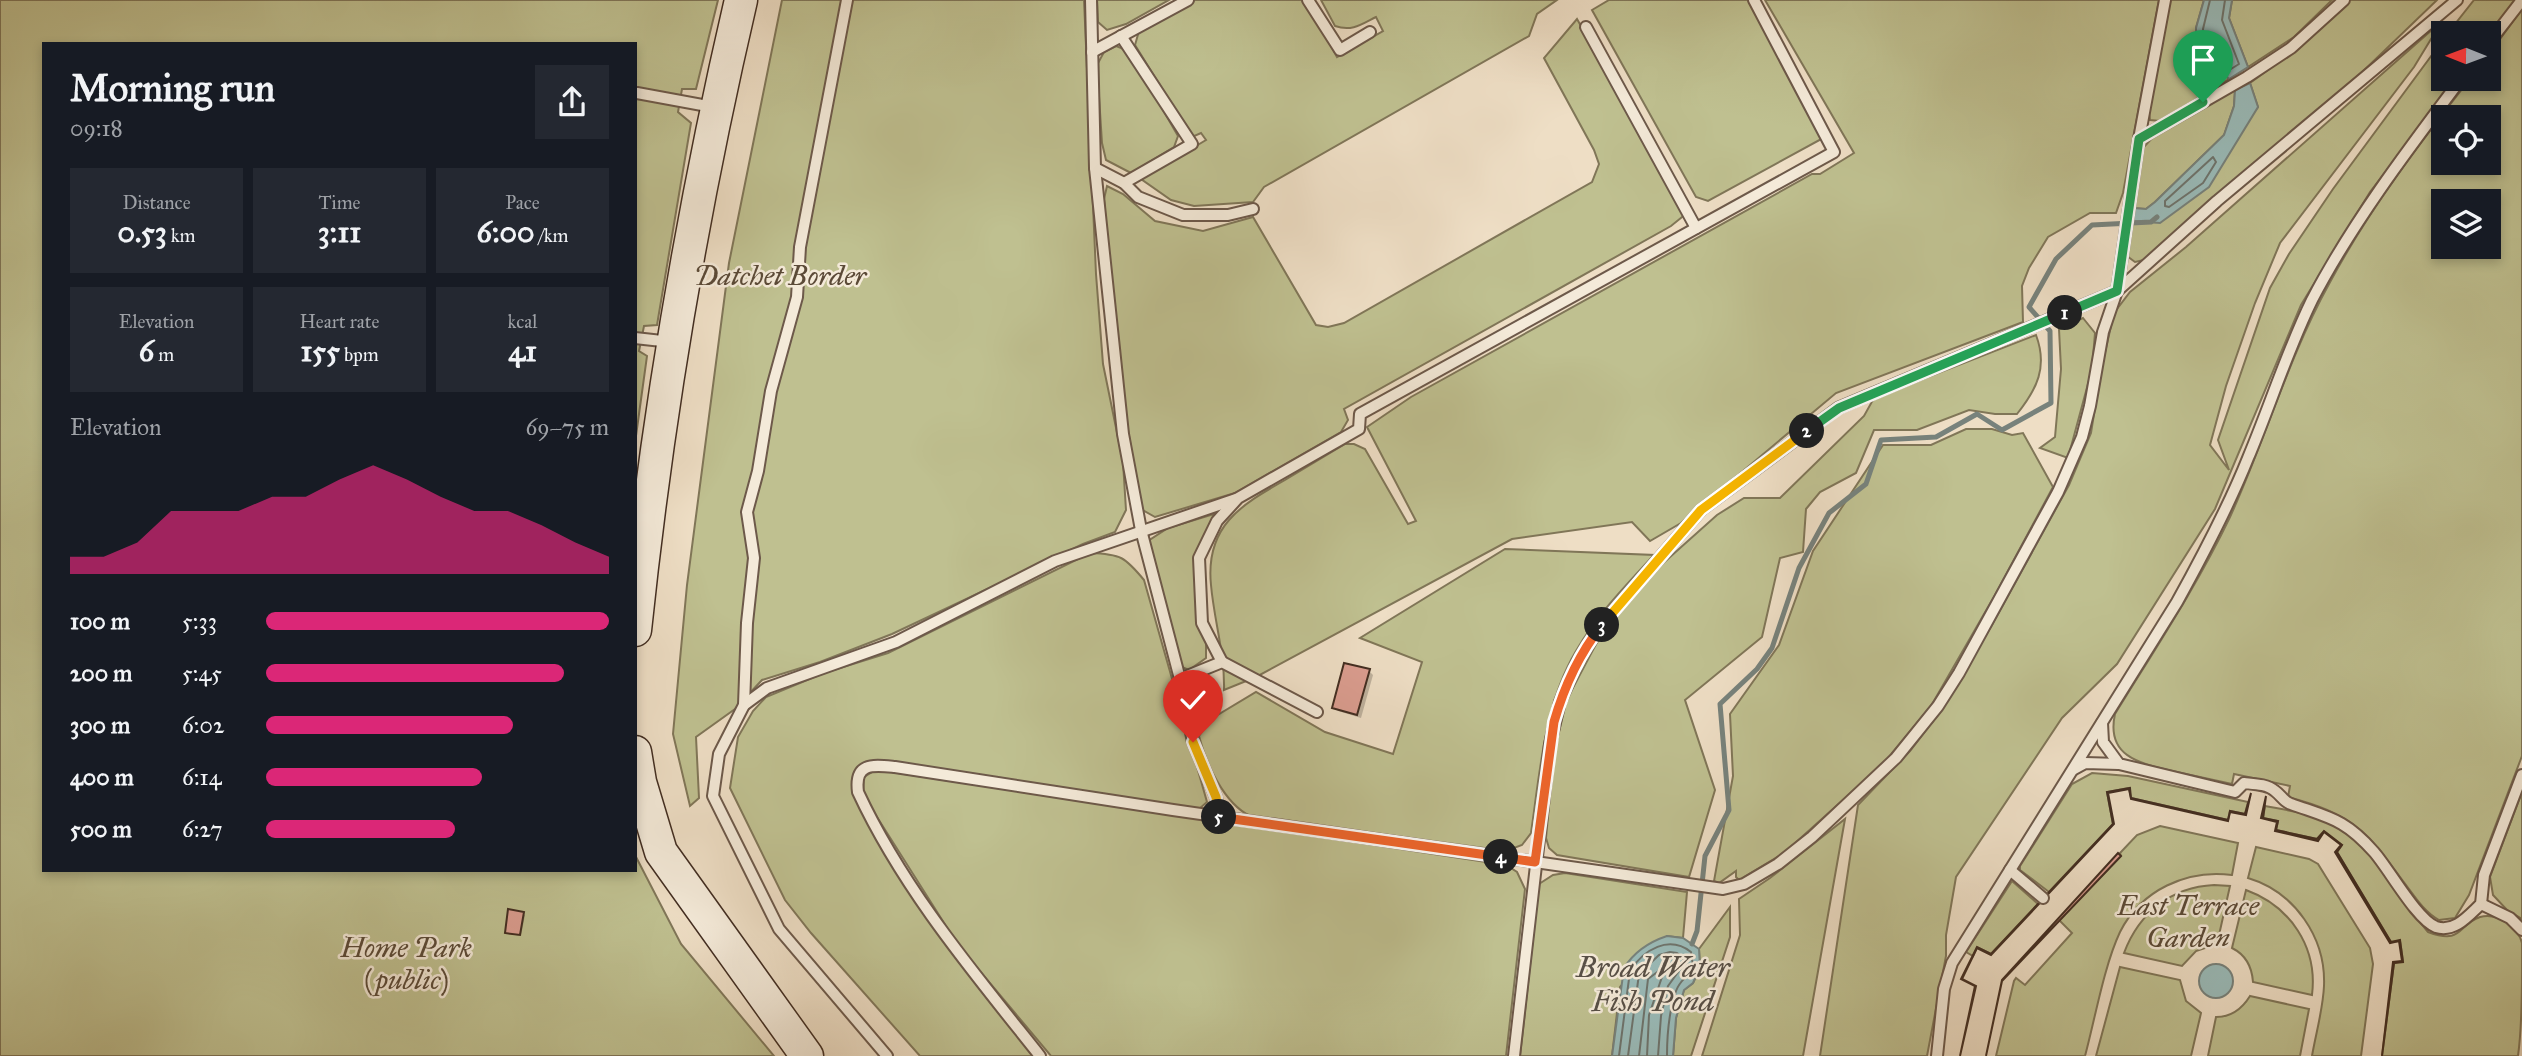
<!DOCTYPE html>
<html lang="en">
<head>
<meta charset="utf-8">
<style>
	:root { --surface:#171b24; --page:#242831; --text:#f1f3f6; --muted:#9ea1a6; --accent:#db2777 }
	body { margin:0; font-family:"IM FELL Great Primer",serif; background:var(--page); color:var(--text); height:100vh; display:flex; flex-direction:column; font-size:26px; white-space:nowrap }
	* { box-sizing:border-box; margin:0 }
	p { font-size:23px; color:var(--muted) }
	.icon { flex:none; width:38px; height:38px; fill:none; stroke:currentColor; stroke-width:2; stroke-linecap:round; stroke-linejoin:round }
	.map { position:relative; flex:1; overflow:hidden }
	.sheet { position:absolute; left:42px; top:42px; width:595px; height:830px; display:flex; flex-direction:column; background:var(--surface); border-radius:0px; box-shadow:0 4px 10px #0003 }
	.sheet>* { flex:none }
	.needle { width:46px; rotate:271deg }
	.fabs { position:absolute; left:2431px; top:21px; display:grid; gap:14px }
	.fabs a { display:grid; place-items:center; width:70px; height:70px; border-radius:0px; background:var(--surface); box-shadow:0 4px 10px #0003; font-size:35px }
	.pin { position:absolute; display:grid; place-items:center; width:60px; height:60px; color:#fff; margin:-72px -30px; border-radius:50% 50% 50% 0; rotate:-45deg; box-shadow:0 0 7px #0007 }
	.pin .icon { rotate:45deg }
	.km { position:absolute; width:35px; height:35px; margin:-18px; border-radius:50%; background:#222; color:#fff; font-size:19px; line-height:35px; text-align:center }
	.round { display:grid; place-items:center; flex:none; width:74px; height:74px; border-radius:0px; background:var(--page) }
	.headline { display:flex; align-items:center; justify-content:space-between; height:119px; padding:0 28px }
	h1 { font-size:38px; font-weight:700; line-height:52px }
	.stats { display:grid; grid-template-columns:repeat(3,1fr); gap:10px; height:119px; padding:7px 28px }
	.stats div { display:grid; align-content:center; border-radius:0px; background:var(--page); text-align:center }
	.stats b { font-size:30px; font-weight:700 }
	.stats small { font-size:19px; font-weight:400 }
	.stats p { font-size:19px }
	.chart { height:196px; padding:14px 28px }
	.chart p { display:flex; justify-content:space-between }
	.chart svg { width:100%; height:126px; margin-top:7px; fill:var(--accent); opacity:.7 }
	ul { padding:0 28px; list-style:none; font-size:23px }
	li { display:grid; grid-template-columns:112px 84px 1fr; align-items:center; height:52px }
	li i { height:18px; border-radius:9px; background:var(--accent) }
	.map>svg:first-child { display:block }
	.green { fill:#bfc090; stroke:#807658; stroke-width:2; fill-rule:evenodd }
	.water { fill:#9abbb9; stroke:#77827c; stroke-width:2 }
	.shadow { fill:#0003 }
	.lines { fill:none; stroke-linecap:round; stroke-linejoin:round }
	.shore { stroke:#6e746d; stroke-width:2 }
	.stream { stroke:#77827c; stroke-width:5 }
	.building { fill:#db9d90; stroke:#422d21; stroke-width:2 }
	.service-casing { stroke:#6d594a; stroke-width:14 }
	.secondary-casing { stroke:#422d21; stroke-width:35 }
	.service { stroke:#f4ead9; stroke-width:10 }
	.secondary { stroke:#f4ead9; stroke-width:32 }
	.split-1-casing { stroke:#fff; stroke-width:14 }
	.split-2-casing { stroke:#fff; stroke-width:14 }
	.split-3-casing { stroke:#fff; stroke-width:14 }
	.split-4-casing { stroke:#fff; stroke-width:14 }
	.split-5-casing { stroke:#fff; stroke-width:14 }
	.split-6-casing { stroke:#fff; stroke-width:14 }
	.split-1 { stroke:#22a559; stroke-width:9 }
	.split-2 { stroke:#22a559; stroke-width:9 }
	.split-3 { stroke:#f5b400; stroke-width:9 }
	.split-4 { stroke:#f0652b; stroke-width:9 }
	.split-5 { stroke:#f0652b; stroke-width:9 }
	.split-6 { stroke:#f5b400; stroke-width:9 }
	.labels { text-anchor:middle; stroke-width:5; stroke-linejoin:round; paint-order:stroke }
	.park-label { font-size:28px; font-style:italic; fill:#5b4a37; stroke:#f4ead9 }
	.water-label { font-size:30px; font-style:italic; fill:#585047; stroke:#f4ead9 }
</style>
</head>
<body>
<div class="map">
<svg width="2522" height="1056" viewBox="0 0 2522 1056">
	<rect width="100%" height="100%" fill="#eedec5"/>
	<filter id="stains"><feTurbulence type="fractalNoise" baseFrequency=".00286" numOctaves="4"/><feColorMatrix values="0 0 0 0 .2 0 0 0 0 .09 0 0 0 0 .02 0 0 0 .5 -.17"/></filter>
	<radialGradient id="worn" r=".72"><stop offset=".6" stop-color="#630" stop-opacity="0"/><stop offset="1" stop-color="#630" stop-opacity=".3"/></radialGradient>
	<!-- green -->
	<g class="green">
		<path d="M0 0H718L696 89H682L678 112 691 123 657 325 644 326 639 351 647 356 635 443V44H44V870H635V855L681 944 774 1056H0Z"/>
		<path d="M782 0H1084L1096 274 1103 364 1123 462 1126 510 1115 532 1083 544 892 634 820 662 762 680 735 709 696 737 699 798 690 806 673 734 687 585 729 263Z"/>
		<path d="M1097 0H1169L1126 24 1107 30 1098 22Z"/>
		<path d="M1193 0H1307L1337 57 1383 31 1376 17C1362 24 1352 32 1335 26L1321 0H1557L1537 14 1529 36 1264 187 1253 202 1194 206 1171 200 1141 179 1206 140 1201 133 1192 137 1135 45 1139 31Z"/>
		<path d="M1609 0H1753L1825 137 1708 201 1696 197 1592 10Z"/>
		<path d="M1765 0H2159L2123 193 2116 213H2090L2048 237 2029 268 2022 286 2023 322 1836 393 1681 523 1650 541 1632 522 1512 539 1256 677 1224 690C1225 654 1214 620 1211 585 1205 526 1241 505 1285 480 1305 468 1325 456 1345 444H1354L1365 449 1408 524 1416 521 1367 427 1411 397 1812 174H1820L1854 153Z"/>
		<path d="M2168 0H2204L2196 28V47L2229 79 2160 121 2150 120 2148 106Z"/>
		<path d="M2232 0H2332L2294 37 2248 67 2229 18Z"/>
		<path d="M2349 0H2437L2356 78 2144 260 2135 262 2127 256 2131 221 2160 222 2258 107 2250 83 2297 49Z"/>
		<path d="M2474 0H2517L2489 37 2488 33H2448Z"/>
		<path d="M2522 9V756L2469 895 2455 918 2439 920C2423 911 2414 895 2403 881 2365 829 2351 814 2288 797L2290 786 2234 774 2232 784C2214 780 2196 776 2177 772 2144 764 2105 759 2115 714 2155 649 2197 586 2230 517 2265 441 2288 358 2329 284 2368 211 2419 144 2470 79H2488L2489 54ZM2443 117H2488V163H2443ZM2443 201H2488V247H2443Z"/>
		<path d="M1577 19 1687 213 1671 226 1344 409 1348 420 1341 432 1235 493 1155 517 1141 509 1115 351 1104 199 1107 186 1123 194 1155 221 1203 231 1253 217 1316 325 1328 327 1344 323 1592 182 1599 164 1594 150 1544 58Z"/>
		<path d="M2442 21 2414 67 2280 243 2255 303 2226 386 2210 445 2229 470 2218 440 2270 288 2289 254 2333 189 2443 40V79H2457L2370 192 2301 305 2215 509 2117 664 2062 718 1956 877 1946 935V956L1927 1056H1820L1858 805 1910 751 1940 712 1992 625 2069 485 2091 433 2101 370 2114 313 2130 292 2186 247Z"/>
		<path d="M1116 46 1129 51 1178 136 1174 147 1131 173 1106 160 1102 143 1097 65 1104 52Z"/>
		<path d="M2235 90 2234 106 2224 135 2155 202 2146 209 2133 208 2141 150 2155 135Z"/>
		<path d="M2083 318 2095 333 2092 369 2068 458 2040 448 2055 437 2061 369 2059 329Z"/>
		<path d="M2036 335C2048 367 2037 389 2017 414H1995L1969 410 1917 430H1874L1856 473 1820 492 1806 509 1803 552 1780 558 1762 637 1685 700 1715 790 1689 877 1557 855 1549 848 1546 838 1554 753 1566 701 1604 629 1651 574 1717 515 1744 498H1780L1864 416 1874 398Z"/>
		<path d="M1966 429H1992L2012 435 2023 433 2053 487 1995 595 1931 706 1883 764 1784 853 1739 880 1736 877V871L1719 883 1714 881 1733 776 1730 714 1779 645 1813 551 1883 445H1931Z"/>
		<path d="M1214 514 1199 566 1206 636V658L1189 670 1177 665 1148 541 1168 528Z"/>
		<path d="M1505 549 1654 555C1626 585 1597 615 1576 651 1544 705 1540 772 1531 833L1522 845 1506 851 1250 816C1224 803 1206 764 1199 736L1211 719 1256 692 1325 732 1393 754 1422 662 1360 638Z"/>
		<path d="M1090 553C1121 554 1125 557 1144 580L1207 802 1198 810 878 760 864 763 854 773V788L896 869 1037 1056H920L811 933 785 900 730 788 738 737 753 711 766 697 824 673 888 653Z"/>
		<path d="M874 771 891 772 1506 865 1517 872 1525 889 1506 1056H1051L958 945 863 795 864 777Z"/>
		<path d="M2092 773 2128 776 2248 802 2245 814 2230 811 2228 820 2131 798 2129 788 2107 792 2113 824 2049 892 2020 870V866L2072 784Z"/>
		<path d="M2522 792V919L2507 910 2493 895 2490 877Z"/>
		<path d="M2265 806C2286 810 2309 813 2329 823 2374 845 2397 895 2428 932 2463 945 2457 925 2480 917 2497 912 2518 927 2522 943 2522 951 2522 962 2522 970 2522 999 2522 1027 2518 1056H2382L2394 963 2403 961 2400 941 2391 942 2337 852 2342 845 2324 831 2317 839 2276 830 2278 821 2263 818Z"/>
		<path d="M1845 819 1803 1056H1702L1740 935 1739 899 1770 878Z"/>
		<path d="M2160 826 2238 843 2232 875C2187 869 2141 890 2120 932 2104 966 2095 1019 2085 1056H1996L2014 981 2016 978 2025 985 2072 933 2059 920 2121 856 2120 853 2137 835Z"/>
		<path d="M2256 847 2309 859 2318 864 2370 948 2373 964 2361 1056H2312C2316 1033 2323 1009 2324 986 2326 938 2295 892 2248 878Z"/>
		<path d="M1565 873 1687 892 1683 938 1667 936 1620 987 1612 1056H1520L1539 884 1553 875Z"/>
		<path d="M2012 881 2038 904 1991 954 1977 947 1973 956 1966 952Z"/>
		<path d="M2214 885 2230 886 2217 944 2196 951 2182 966 2124 953C2139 913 2171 887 2214 885Z"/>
		<path d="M2246 890C2290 906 2318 947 2312 995L2253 982C2252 967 2246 955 2232 948Z"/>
		<path d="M1730 907V937L1691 1056H1673L1676 1018 1684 990 1693 983 1700 967 1699 949Z"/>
		<path d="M2120 967 2180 980 2186 1001 2201 1013 2191 1056H2096Z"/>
		<path d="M2250 996 2309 1009 2300 1056H2208L2216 1017C2232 1017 2242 1009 2250 996Z"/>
	</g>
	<!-- water -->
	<g class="water">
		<path d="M2204 0H2232L2229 18 2248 67 2229 79 2196 47V28Z"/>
		<path d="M2250 83 2258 107 2209 187 2160 223 2131 221 2133 208 2146 209 2155 202 2224 135 2234 106 2235 90Z"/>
		<path d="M1667 936 1683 938 1699 949 1700 967 1693 983 1684 990 1676 1018 1673 1056H1612L1624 968C1634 952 1649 942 1667 936Z"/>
		<circle cx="2216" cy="981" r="17"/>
	</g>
	<!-- shadow -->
	<g class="shadow">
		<path d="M1369 671 1373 675 1361 718 1338 711 1334 707Z"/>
		<path d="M523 914 525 915 521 936 509 934 507 932Z"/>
	</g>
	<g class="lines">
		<!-- shore -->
		<g class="shore">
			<path d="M2210 0 2203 29V43L2231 69 2239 64 2222 20 2225 0"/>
			<path d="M2213 157 2216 162 2203 183 2169 207 2165 206V201Z"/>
			<path d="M1619 1056 1630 971C1644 949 1669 935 1691 952 1697 977 1682 974 1676 991 1669 1011 1667 1034 1667 1056"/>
			<path d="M1628 1056 1639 974 1659 955 1670 952 1677 953 1683 958 1684 964 1668 986 1661 1016 1658 1056"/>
			<path d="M1639 1056 1648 979 1660 970 1663 974 1649 1015 1647 1056"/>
		</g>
		<!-- stream -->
		<path class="stream" d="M1692 944 1697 931 1705 856 1729 810 1720 704 1757 669 1772 648 1799 568 1829 513 1866 484 1881 440 1936 437 1977 414 2002 430 2051 403 2050 331 2029 307 2056 259 2092 225 2151 222 2157 217"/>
	</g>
	<!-- building -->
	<g class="building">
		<path d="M1344 663 1370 669 1357 715 1332 708Z"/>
		<path d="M2130 788 2131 798 2228 820 2230 811 2245 814 2251 793 2246 815 2230 812 2228 821 2131 799 2129 789 2108 793 2114 824 1991 955 1977 948 1962 979 1976 986 1960 1056 1975 986 1961 979 1977 947 1991 954 2113 824 2107 792Z"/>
		<path d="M2266 796 2263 818 2278 821 2276 830 2317 839 2324 831 2342 845 2337 852 2391 942 2400 940 2403 962 2394 963 2382 1056 2393 962 2402 961 2399 941 2390 943 2335 852 2341 845 2324 832 2318 841 2275 831 2277 822 2261 818Z"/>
		<path d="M2118 853 2121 856 2002 981 1986 1056 2002 980Z"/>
		<path d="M508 909 524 912 520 935 505 933Z"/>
	</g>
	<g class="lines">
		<!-- service casing -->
		<g class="service-casing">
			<g id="service">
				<path d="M847 0 800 247 797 297 771 391 758 471 747 512 754 558 747 623 744 705 719 754 713 796 779 929 887 1056"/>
				<path d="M1091 0 1095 168 1123 434 1141 530 1180 679 1193 742 1216 797 1219 817"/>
				<path d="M1308 0 1340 50 1370 32"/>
				<path d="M1586 27 1696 228"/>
				<path d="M1121 36 1192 144 1124 183"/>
				<path d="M2488 44 2522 0"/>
				<path d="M1092 52 1188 0"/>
				<path d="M637 93 713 107"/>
				<path d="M2139 139 2247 77 2291 48 2344 0"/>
				<path d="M1095 168 1124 183 1138 197 1183 215H1228L1253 209"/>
				<path d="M635 338 671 342"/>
				<path d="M1222 662 1202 623 1199 558 1217 521 1238 498 1359 429 1360 414 1834 152 1754 0"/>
				<path d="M1180 679 1222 662 1317 712"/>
				<path d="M744 705 767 688 896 642 1055 561 1236 499"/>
				<path d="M2102 723 2103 742 2119 764 2235 792 2244 783C2254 784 2267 784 2275 791 2281 795 2284 802 2291 804 2330 818 2345 819 2374 852 2389 869 2417 920 2436 927 2455 933 2469 915 2481 904L2484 875 2522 775"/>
				<path d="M2074 769 2085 763 2119 764"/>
				<path d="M2010 870 2043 898"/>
				<path d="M2481 904 2510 918 2522 930"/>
				<path d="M1040 1056C974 973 903 889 858 792 854 762 873 765 895 767L1173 810 1723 889 1744 884 1778 864 1812 837 1896 758 1938 706 1959 673 2058 492 2082 437 2090 406 2103 332 2117 291 2139 139 2165 0"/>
				<path d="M1514 1056 1550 744 1560 702 1577 663 1588 645 1600 627 1701 510 1838 408 2117 291 2217 201 2457 0"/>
				<path d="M1937 1056 1944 989 1952 963 2177 602C2203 555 2228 508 2248 458 2270 406 2287 351 2312 300 2352 223 2409 148 2461 79"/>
			</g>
		</g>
		<!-- secondary casing -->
		<g class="secondary-casing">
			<g id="secondary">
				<path d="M635 630C657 420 693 206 741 0"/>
				<path d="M635 752 640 782 661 852 807 1056"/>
			</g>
		</g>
		<!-- service -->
		<use href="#service" class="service"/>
		<!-- secondary -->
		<use href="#secondary" class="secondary"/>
	</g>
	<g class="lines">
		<!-- split-1 casing -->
		<g class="split-1-casing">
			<path id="split-1" d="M2065 313 2117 291 2139 139 2203 102"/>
		</g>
		<!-- split-2 casing -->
		<g class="split-2-casing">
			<path id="split-2" d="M1807 431 1839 408 2065 313"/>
		</g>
		<!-- split-3 casing -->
		<g class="split-3-casing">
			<path id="split-3" d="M1602 625 1701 510 1807 431"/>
		</g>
		<!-- split-4 casing -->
		<g class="split-4-casing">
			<path id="split-4" d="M1501 857 1535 862 1554 722C1564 687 1579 654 1602 625"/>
		</g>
		<!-- split-5 casing -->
		<g class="split-5-casing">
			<path id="split-5" d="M1219 817 1501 857"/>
		</g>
		<!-- split-6 casing -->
		<g class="split-6-casing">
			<path id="split-6" d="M1193 742 1216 797 1219 817"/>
		</g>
		<!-- split-1 -->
		<use href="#split-1" class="split-1"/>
		<!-- split-2 -->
		<use href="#split-2" class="split-2"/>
		<!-- split-3 -->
		<use href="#split-3" class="split-3"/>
		<!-- split-4 -->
		<use href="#split-4" class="split-4"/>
		<!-- split-5 -->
		<use href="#split-5" class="split-5"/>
		<!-- split-6 -->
		<use href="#split-6" class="split-6"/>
	</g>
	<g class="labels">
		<!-- park labels -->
		<g class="park-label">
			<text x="780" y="285">Datchet Border</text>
			<text x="2188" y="915">East Terrace<tspan x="2188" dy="32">Garden</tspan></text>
			<text x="406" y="957">Home Park<tspan x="406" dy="32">(public)</tspan></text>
		</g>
		<!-- water labels -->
		<g class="water-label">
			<text x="1653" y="977">Broad Water<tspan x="1653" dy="34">Fish Pond</tspan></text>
		</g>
	</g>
	<rect width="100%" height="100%" filter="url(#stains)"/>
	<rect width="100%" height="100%" fill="url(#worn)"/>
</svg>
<div class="fabs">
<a><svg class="needle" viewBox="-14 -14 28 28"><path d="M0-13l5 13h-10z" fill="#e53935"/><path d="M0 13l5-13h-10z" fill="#9ea1a6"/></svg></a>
<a><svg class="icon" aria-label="locate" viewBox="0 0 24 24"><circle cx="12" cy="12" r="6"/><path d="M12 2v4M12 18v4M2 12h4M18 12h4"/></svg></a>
<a><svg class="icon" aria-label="layers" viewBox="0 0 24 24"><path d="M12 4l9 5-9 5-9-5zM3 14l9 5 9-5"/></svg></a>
</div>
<div class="pin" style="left:2203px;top:102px;background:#1e9e55"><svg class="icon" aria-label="arrive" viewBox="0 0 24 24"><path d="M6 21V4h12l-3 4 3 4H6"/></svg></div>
<div class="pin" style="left:1193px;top:742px;background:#d93025"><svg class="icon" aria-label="check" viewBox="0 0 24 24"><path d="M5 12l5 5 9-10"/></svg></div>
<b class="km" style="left:2065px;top:313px">1</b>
<b class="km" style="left:1807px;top:431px">2</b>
<b class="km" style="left:1602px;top:625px">3</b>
<b class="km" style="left:1501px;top:857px">4</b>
<b class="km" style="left:1219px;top:817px">5</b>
<section class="sheet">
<div class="headline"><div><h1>Morning run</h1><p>09:18</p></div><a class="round"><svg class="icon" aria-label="share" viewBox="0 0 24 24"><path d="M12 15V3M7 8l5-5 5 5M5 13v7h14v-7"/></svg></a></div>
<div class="stats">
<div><p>Distance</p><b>0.53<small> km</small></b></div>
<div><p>Time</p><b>3:11</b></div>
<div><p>Pace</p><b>6:00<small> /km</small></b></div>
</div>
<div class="stats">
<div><p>Elevation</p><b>6<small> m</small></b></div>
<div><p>Heart rate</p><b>155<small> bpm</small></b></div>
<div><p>kcal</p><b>41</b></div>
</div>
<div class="chart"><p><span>Elevation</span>69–75 m</p>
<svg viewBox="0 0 160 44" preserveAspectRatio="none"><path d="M0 44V38L10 38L20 33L30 22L40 22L50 22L60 17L70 17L80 11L90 6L100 11L110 17L120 22L130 22L140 27L150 33L160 38V44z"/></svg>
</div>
<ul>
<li><b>100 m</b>5:33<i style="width:100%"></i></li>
<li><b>200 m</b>5:45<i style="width:87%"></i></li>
<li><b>300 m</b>6:02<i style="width:72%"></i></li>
<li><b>400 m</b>6:14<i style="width:63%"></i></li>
<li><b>500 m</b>6:27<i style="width:55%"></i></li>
</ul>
</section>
</div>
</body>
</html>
